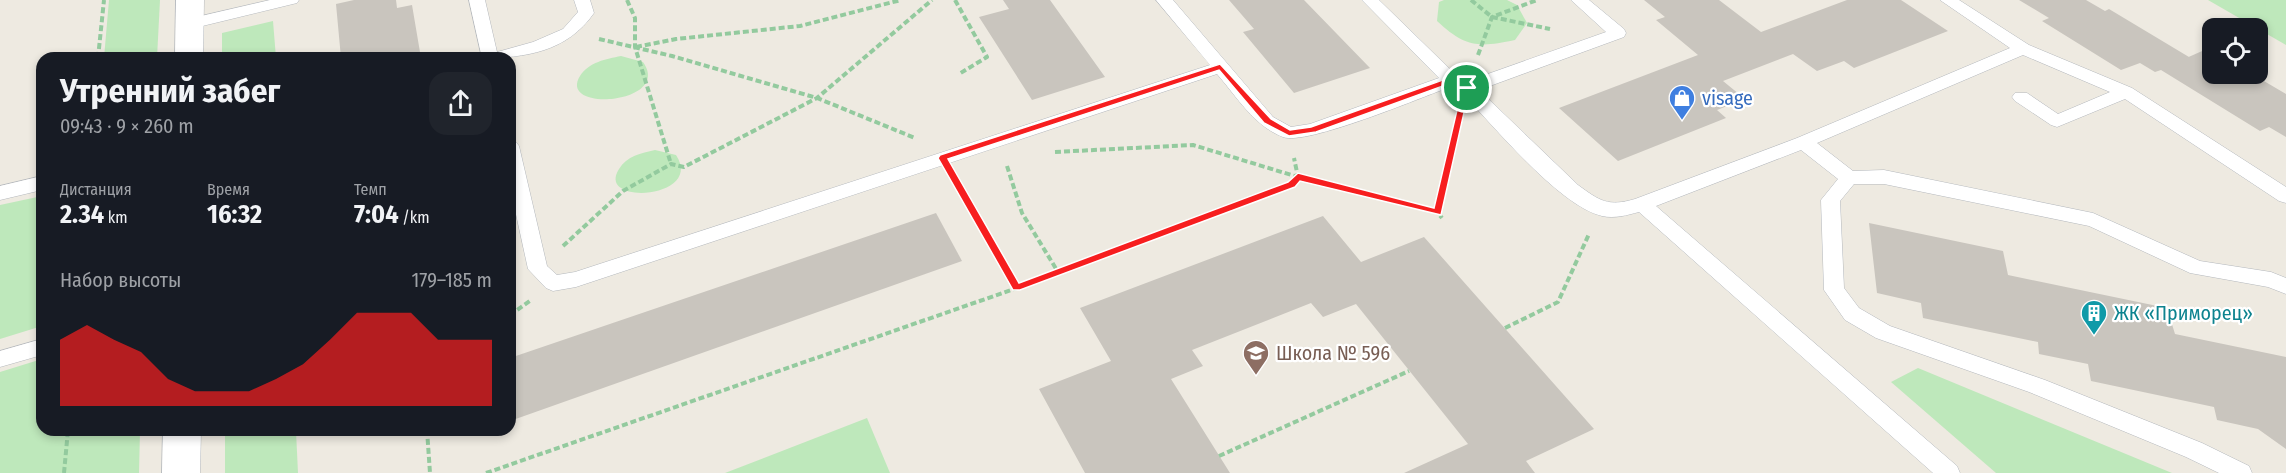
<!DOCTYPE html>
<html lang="ru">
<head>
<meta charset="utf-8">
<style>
	:root { --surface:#171b24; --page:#20242c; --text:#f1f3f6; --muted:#9ea1a6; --accent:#f71e1f }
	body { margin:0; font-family:"Fira Sans Condensed",sans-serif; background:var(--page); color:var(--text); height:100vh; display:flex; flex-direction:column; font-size:22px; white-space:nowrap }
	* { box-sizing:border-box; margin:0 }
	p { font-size:20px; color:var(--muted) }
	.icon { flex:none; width:33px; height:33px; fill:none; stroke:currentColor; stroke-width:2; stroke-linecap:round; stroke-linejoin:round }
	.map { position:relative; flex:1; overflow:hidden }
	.side { position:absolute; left:36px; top:52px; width:480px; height:384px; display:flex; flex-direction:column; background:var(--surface); border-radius:18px; box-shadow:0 3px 9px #0003 }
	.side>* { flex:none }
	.controls { position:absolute; left:2202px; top:18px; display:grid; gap:12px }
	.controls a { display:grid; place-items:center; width:66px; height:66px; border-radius:12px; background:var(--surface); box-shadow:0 3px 9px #0003; font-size:30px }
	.pin { position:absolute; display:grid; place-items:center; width:51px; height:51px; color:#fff; margin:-26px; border:3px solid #fff; border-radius:50%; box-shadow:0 2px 6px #0007 }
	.round { display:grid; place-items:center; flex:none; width:63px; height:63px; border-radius:18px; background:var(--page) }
	.headline { display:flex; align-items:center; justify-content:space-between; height:102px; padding:0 24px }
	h1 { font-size:33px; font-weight:700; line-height:45px }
	.stats { display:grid; grid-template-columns:repeat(3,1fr); gap:9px; height:102px; padding:6px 24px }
	.stats div { display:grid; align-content:center }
	.stats b { font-size:26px; font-weight:700 }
	.stats small { font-size:16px; font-weight:400 }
	.stats p { font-size:16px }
	.chart { height:168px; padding:12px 24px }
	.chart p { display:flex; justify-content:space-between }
	.chart svg { width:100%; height:108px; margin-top:6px; fill:var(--accent); opacity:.7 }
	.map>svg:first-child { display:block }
	.green { fill:#bee8bb }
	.building { fill:#c9c5be }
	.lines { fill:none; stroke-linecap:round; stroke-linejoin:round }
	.service-casing { stroke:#b4b8bd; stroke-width:1 }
	.tertiary-casing { stroke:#b4b8bd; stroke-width:1 }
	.path { stroke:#93ca9e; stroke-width:4; stroke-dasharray:6 3; stroke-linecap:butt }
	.service { fill:#fff; fill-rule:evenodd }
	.tertiary { fill:#fff; fill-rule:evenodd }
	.route { fill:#f71e1f; stroke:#fff; stroke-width:1.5; fill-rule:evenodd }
	.labels { text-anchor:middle; stroke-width:4.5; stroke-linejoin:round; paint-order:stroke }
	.shop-label { font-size:20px; fill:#366cbe; stroke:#fff; text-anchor:start }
	.culture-label { font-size:20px; fill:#0d838f; stroke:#fff; text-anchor:start }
	.education-label { font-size:20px; fill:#785e54; stroke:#fff; text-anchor:start }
</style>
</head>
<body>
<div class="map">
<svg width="2286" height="473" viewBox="0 0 2286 473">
	<rect width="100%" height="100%" fill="#eeeae1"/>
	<!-- green -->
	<g class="green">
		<path d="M109 0H160L157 58H104Z"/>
		<path d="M1444 0H1507L1517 5 1527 23 1515 40C1478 48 1465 47 1437 21L1439 2Z"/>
		<path d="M2208 0H2286V45Z"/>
		<path d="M273 21 276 58H222V33Z"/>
		<path d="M621 56 643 62C673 104 557 113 580 76 589 62 606 59 621 56Z"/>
		<path d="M655 150 676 155C705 199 595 206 619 169 627 156 641 153 655 150Z"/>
		<path d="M42 196V326L0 339V205Z"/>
		<path d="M42 359V430L140 431 139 473H0V372Z"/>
		<path d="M1918 368 2172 473H1996L1891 382Z"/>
		<path d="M867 418 890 473H725Z"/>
		<path d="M225 431H296L298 473H225Z"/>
	</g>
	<!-- building -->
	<g class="building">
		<path d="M354 0H396L397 8 412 5 421 58H341L336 4Z"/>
		<path d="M1003 0H1050L1105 77 1032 100 979 17 1009 9Z"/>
		<path d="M1229 0H1304L1370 68 1294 93 1243 32 1254 29Z"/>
		<path d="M1644 0H1719L1761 32 1847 0H1901L1948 31 1854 68 1844 61 1817 71 1793 54 1723 81 1745 99 1717 110 1726 118 1618 161 1559 108 1698 55 1656 20 1665 17Z"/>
		<path d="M2019 0H2086L2105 11 2109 9 2189 57 2184 59 2209 48 2212 51V74H2252L2286 94V137L2269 127 2260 131 2161 70 2155 72 2140 63 2121 70 2042 21 2049 18Z"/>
		<path d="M936 213 962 261 510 421V358Z"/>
		<path d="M1323 216 1361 262 1424 237 1594 429 1526 461 1535 473H1404L1468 444 1356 304 1323 317 1311 303 1192 350 1203 366 1171 379 1230 473H1085L1039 389 1111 361 1080 308Z"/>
		<path d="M1869 223 2003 251 2008 275 2167 308 2175 334 2286 357V449L2258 429 2217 420 2214 407 2091 381 2088 364 2039 354 2038 342 1923 318 1921 303 1877 293Z"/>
	</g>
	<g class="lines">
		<!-- service casing -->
		<g class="service-casing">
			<g id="service">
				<path d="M270 0H299L297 3 190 29 182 24 184 20Z"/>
				<path d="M469 0H485L497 52 533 42 563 29 578 12 574 0H590L594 13C567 52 525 58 482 58Z"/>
				<path d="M1156 0H1173L1273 117 1291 127 1310 124 1439 78 1362 0H1379L1457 76 1468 81 1606 32 1571 0H1589L1624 29 1626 33 1624 37 1479 90 1578 185C1600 201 1608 207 1635 199L1797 138 2010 48 1940 0H1959L2029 45 2132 88 2286 187V203L2279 201 2125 99 2057 127 2051 125 2015 101 2012 97 2015 93H2027L2058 114 2110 92 2023 55 1817 143 1853 171 1884 170 2093 213 2200 261 2271 272 2286 278V294L2268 287 2190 273 2089 226 1884 184H1854L1840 201 1844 288 1859 308 1890 326 2045 380 2202 443 2249 466 2252 473H2219L2186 457 2029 392 1876 338 1845 320 1824 290 1821 200 1838 179 1801 150 1656 206 1957 466 1960 473H1933L1639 212C1627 215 1615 219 1602 216 1559 206 1493 125 1461 92L1450 87C1422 97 1306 146 1283 137 1254 126 1237 97 1217 74L576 287 553 291 546 288 528 269 510 187V140L516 142 519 146 547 266 557 275 575 272 1210 65Z"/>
				<path d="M42 176V190L0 200V186Z"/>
				<path d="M42 339V355L0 367V351Z"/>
			</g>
		</g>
		<!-- tertiary casing -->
		<g class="tertiary-casing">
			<g id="tertiary">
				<path d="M176 0H204L203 58H175Z"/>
				<path d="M163 430H201L200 473H162Z"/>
			</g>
		</g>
		<!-- path -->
		<g class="path">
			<path d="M627 0 635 18V47L671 164"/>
			<path d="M955 0 987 57 959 74"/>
			<path d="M1471 0 1492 17 1550 29"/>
			<path d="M599 39 672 56 817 98 915 138"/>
			<path d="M636 47 676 39 800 26 901 0"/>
			<path d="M1478 55 1492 17 1537 0"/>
			<path d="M98 58 104 0"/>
			<path d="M1055 152 1193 145 1298 177 1437 212 1442 218"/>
			<path d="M1007 166 1022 213 1058 272"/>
			<path d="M956 181 1017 288"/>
			<path d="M1437 212 1459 120"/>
			<path d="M563 246 623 191 671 164 684 167 817 98 932 0"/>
			<path d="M510 315 531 300"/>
			<path d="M1505 328 1558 302 1589 234"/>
			<path d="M427 430 430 473"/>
			<path d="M1219 456 1409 371"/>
			<path d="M64 473 68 430"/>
			<path d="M486 473 1017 288 1292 185 1298 177 1294 158"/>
		</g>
		<!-- service -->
		<use href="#service" class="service"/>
		<!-- tertiary -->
		<use href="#tertiary" class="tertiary"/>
	</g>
	<!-- route -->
	<path class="route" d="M1220 64 1271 119 1290 130 1311 127 1451 77 1470 86 1441 215 1300 181 1295 187 1020 290H1013L938 158 940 155ZM1219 70 1264 123 1289 136 1316 132 1451 83 1462 89 1434 208 1298 173 1288 182 1019 283 948 159Z"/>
	<!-- icons -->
	<defs>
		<g id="shop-pin" transform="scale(1.35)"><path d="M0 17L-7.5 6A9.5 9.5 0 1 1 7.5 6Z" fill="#3f7fe0" stroke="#fff"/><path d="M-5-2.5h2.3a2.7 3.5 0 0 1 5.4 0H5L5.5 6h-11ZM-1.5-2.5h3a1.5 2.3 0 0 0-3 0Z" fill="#fff"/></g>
		<g id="building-pin" transform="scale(1.35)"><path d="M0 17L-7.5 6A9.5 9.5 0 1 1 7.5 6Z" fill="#0f9aa8" stroke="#fff"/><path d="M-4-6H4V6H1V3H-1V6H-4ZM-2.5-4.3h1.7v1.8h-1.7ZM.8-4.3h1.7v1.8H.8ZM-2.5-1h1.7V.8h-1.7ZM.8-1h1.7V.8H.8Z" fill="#fff"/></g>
		<g id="school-pin" transform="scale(1.35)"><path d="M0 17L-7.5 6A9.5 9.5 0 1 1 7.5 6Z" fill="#8d6e63" stroke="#fff"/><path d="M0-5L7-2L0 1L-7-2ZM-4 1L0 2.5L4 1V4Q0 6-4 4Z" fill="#fff"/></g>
	</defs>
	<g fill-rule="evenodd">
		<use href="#shop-pin" x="1682" y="98"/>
		<use href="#building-pin" x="2094" y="313"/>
		<use href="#school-pin" x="1256" y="353"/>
	</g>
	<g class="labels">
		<!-- shop labels -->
		<g class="shop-label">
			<text x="1702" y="105">visage</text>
		</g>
		<!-- culture labels -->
		<g class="culture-label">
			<text x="2114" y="320">ЖК «Приморец»</text>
		</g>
		<!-- education labels -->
		<g class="education-label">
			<text x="1276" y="360">Школа № 596</text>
		</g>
	</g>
</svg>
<div class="controls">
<a><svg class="icon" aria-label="locate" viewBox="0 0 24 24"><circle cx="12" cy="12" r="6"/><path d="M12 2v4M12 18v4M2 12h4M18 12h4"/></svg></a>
</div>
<div class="pin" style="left:1467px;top:88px;background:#1e9e55"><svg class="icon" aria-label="arrive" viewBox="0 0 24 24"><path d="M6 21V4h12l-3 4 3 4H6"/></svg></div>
<section class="side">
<div class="headline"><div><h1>Утренний забег</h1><p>09:43 · 9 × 260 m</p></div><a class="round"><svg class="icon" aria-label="share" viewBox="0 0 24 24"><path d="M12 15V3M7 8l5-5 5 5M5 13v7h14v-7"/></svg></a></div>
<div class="stats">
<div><p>Дистанция</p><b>2.34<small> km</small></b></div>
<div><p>Время</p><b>16:32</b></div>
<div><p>Темп</p><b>7:04<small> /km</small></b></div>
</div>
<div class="chart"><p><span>Набор высоты</span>179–185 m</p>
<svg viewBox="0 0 160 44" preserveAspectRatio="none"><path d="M0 44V17L10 11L20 17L30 22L40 33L50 38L60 38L70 38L80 33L90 27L100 17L110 6L120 6L130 6L140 17L150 17L160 17V44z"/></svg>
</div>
</section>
</div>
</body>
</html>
